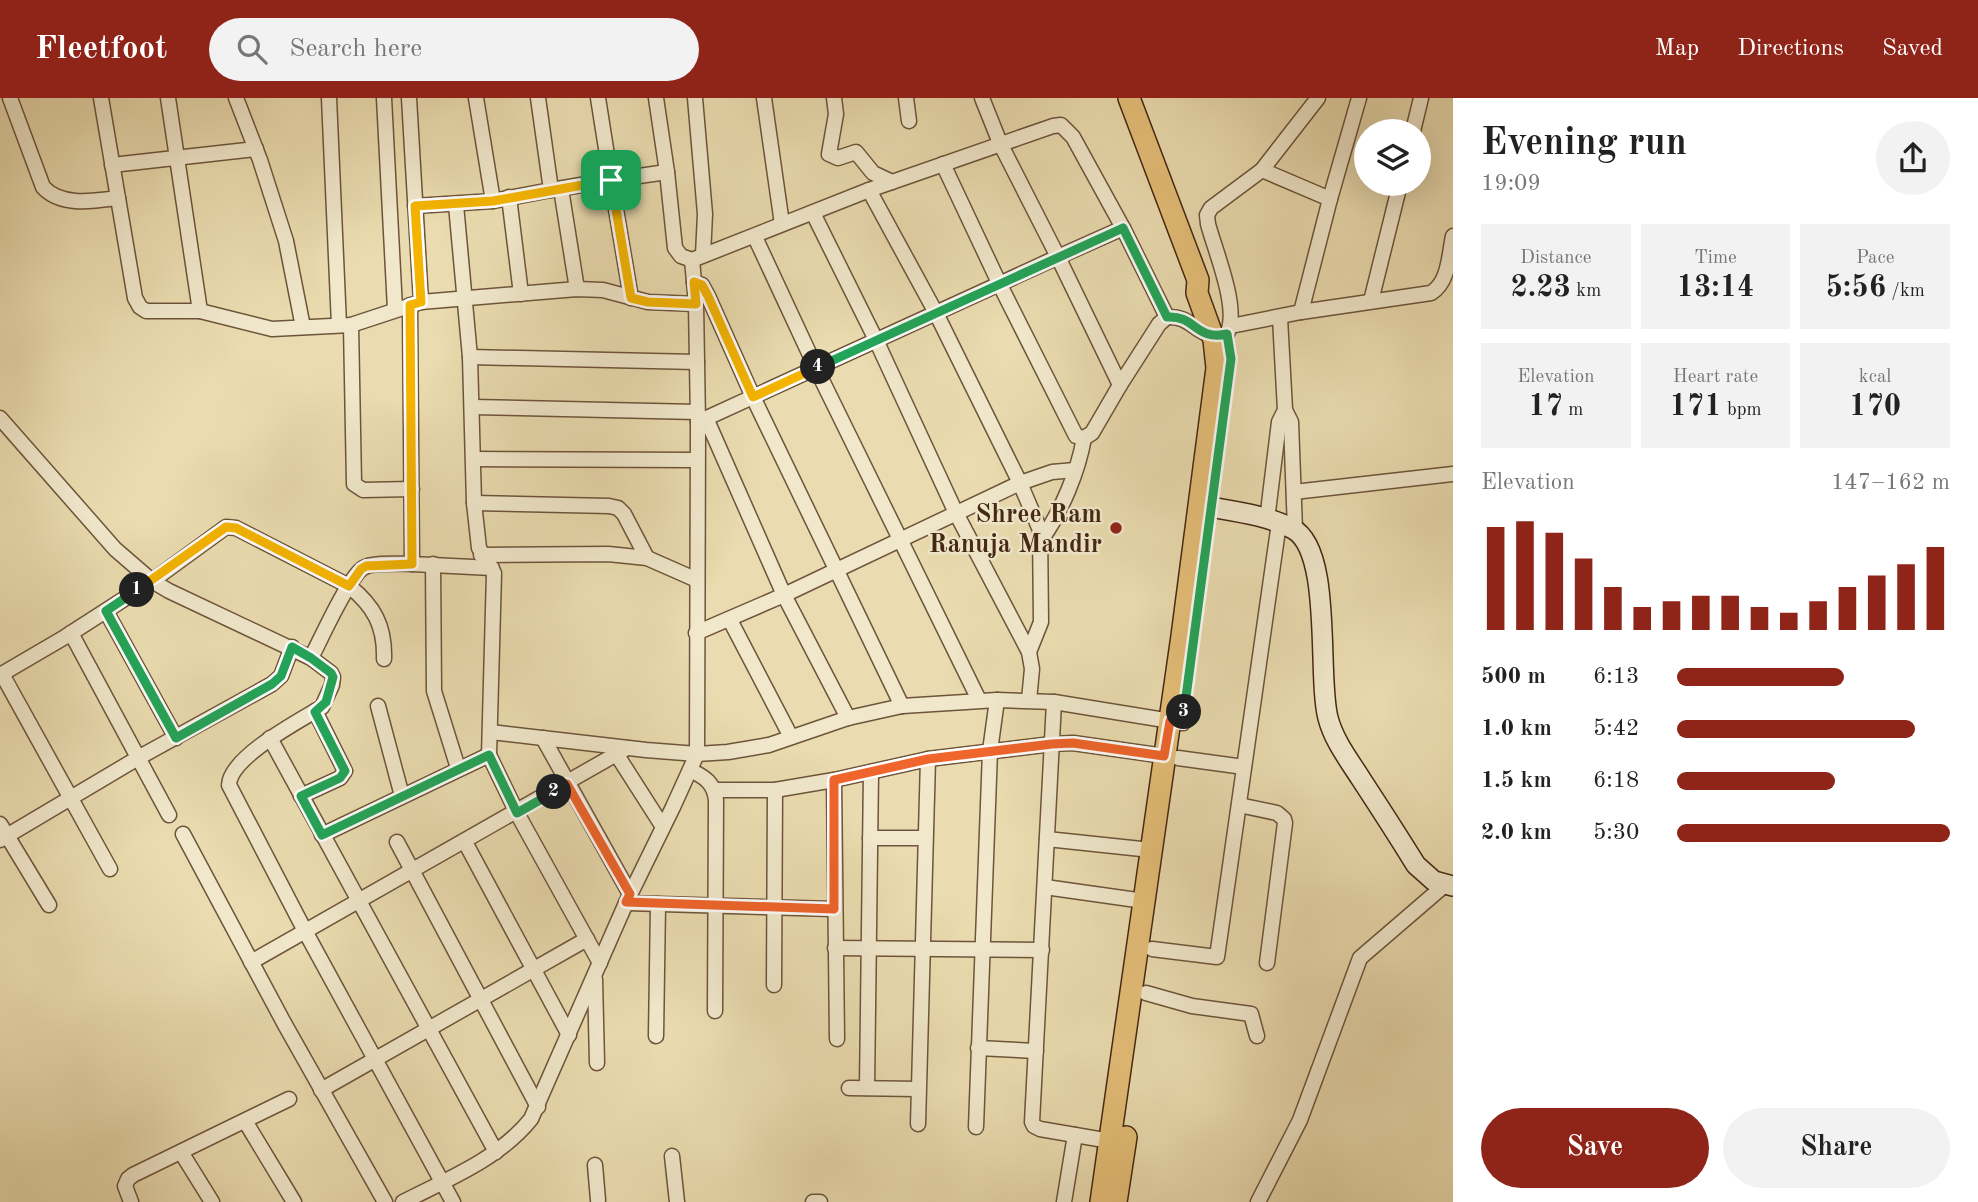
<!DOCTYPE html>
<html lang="en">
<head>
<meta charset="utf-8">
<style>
	:root { --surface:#fff; --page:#f2f2f2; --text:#222; --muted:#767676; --accent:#8f2418 }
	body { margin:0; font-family:"Old Standard TT",serif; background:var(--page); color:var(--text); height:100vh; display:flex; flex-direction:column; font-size:26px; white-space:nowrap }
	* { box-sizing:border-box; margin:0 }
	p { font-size:23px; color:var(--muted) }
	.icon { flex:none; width:38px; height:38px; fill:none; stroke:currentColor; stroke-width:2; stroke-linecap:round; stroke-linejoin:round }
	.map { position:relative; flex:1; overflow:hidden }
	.drawer { display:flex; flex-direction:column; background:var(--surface); width:525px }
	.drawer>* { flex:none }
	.tools { position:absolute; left:1354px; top:21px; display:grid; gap:14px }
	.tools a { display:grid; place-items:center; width:77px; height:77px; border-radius:50%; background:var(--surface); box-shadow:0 7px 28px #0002; font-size:35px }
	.pin { position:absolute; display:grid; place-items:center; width:60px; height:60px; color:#fff; margin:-30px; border-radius:14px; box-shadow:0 4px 10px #0006 }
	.km { position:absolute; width:35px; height:35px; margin:-18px; border-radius:50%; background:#222; color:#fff; font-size:19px; line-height:35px; text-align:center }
	.round { display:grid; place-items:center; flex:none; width:74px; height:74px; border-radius:37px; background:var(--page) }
	.summary { display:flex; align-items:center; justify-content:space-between; height:119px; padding:0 28px }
	h1 { font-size:38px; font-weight:700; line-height:52px }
	.figures { display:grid; grid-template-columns:repeat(3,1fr); gap:10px; height:119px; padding:7px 28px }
	.figures div { display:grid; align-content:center; border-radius:0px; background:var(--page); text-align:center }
	.figures b { font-size:30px; font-weight:700 }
	.figures small { font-size:19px; font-weight:400 }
	.figures p { font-size:19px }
	.chart { height:196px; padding:14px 28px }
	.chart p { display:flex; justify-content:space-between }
	.chart svg { width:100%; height:126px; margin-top:7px; stroke:var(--accent); stroke-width:6 }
	.button { display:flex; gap:14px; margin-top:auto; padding:14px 28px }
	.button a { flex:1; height:80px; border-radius:42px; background:var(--accent); color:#fff; font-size:28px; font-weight:700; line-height:80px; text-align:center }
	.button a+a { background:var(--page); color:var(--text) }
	ul { padding:0 28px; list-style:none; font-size:23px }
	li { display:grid; grid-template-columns:112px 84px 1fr; align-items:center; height:52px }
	li i { height:18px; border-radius:9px; background:var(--accent) }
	header { display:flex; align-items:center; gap:42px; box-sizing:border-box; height:98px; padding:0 35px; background:var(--accent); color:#fff }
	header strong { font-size:33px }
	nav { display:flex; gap:38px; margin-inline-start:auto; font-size:24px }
	.search { width:490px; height:63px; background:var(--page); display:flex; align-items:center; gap:18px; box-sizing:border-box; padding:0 24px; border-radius:38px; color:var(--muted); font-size:26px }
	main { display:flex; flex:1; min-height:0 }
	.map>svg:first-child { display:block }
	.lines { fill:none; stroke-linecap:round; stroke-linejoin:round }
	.street-casing { stroke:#6e543a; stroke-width:17 }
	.secondary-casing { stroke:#442712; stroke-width:22 }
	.primary-casing { stroke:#442712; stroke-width:24 }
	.street { stroke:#f1e8cc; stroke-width:14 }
	.secondary { stroke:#f1e8cc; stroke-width:19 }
	.primary { stroke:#e5be78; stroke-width:21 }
	.split-1-casing { stroke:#fff; stroke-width:14 }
	.split-2-casing { stroke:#fff; stroke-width:14 }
	.split-3-casing { stroke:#fff; stroke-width:14 }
	.split-4-casing { stroke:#fff; stroke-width:14 }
	.split-5-casing { stroke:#fff; stroke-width:14 }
	.split-1 { stroke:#f5b400; stroke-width:9 }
	.split-2 { stroke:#22a559; stroke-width:9 }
	.split-3 { stroke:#f0652b; stroke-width:9 }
	.split-4 { stroke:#22a559; stroke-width:9 }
	.split-5 { stroke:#f5b400; stroke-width:9 }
	.poi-dot { fill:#8f2418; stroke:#f1e8cc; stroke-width:2.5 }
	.labels { text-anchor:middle; stroke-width:5; stroke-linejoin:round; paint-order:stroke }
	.poi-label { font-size:26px; font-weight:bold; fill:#442712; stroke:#f1e8cc; text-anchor:end }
</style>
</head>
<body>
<header>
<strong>Fleetfoot</strong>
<div class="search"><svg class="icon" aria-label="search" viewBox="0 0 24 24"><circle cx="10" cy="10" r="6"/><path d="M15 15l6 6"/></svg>Search here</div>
<nav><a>Map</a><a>Directions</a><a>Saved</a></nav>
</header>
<main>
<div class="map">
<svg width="1453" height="1104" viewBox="0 0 1453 1104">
	<rect width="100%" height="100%" fill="#eadcb0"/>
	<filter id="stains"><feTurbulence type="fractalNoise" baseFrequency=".00286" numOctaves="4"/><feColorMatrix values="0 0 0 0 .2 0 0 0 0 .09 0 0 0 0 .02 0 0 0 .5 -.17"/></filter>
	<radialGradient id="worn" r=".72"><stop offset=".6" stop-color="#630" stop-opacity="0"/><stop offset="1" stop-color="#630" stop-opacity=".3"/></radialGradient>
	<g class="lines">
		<!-- street casing -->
		<g class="street-casing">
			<g id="street">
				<path d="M10 0 43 89C61 109 94 103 118 100"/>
				<path d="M101 0 135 200 140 209 146 213H200L272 231 351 227 421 204 577 191 603 192 648 204 696 206"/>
				<path d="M168 0 200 213"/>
				<path d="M236 0 260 62 286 143 303 229"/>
				<path d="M329 0 339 227"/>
				<path d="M384 0 395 211"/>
				<path d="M409 0 421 204"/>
				<path d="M476 0 493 103"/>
				<path d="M695 0 705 116 703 157"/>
				<path d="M764 0 782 126"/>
				<path d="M834 0 836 16 829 56 838 60 856 54 873 75 892 84"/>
				<path d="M906 0 909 23"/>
				<path d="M1413 33 1421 0"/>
				<path d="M943 66 1000 187 1076 338 1084 340 1092 335 1120 287"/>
				<path d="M112 67 256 51"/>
				<path d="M1262 72 1330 101 1359 0"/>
				<path d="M667 74 675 150 681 158 692 162 869 92 1053 28 1061 27 1073 39 1123 130 1167 219"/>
				<path d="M561 91 577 191"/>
				<path d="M551 92 611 82 598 0"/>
				<path d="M869 92 936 215 1020 385 1040 432 1041 524 1029 554 1032 571 1029 602"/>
				<path d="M509 99 521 196"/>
				<path d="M456 107 470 259 474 405 479 450 494 475 489 657 517 715 600 865"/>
				<path d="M415 108 493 103 551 92 538 0"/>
				<path d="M813 115 876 242 956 415 1029 554"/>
				<path d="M1123 130 1058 159 1120 287 1159 226 1167 219C1195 217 1195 243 1227 236 1240 211 1215 153 1208 126L1207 117 1211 110 1262 72 1318 0"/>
				<path d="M755 139 816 270 979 602"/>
				<path d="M694 184 702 187 708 198 753 299 902 608"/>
				<path d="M631 200 611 82 667 74 656 0"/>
				<path d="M1371 203 1400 86"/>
				<path d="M410 207 412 466 492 470"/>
				<path d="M1301 214 1330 101"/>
				<path d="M1280 220 1285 312 1291 324 1295 432"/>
				<path d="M351 227 354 386 363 392 412 391"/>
				<path d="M1231 228 1301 214 1431 195C1449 184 1449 157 1453 138"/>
				<path d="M470 259 697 264"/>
				<path d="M472 309 697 314"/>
				<path d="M0 320 115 451 152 483 169 493 311 560"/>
				<path d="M706 320 784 497 848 620"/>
				<path d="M698 324 1058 159 1000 45 982 0"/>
				<path d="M474 361 697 362"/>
				<path d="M1294 394 1453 376"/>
				<path d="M474 405 609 408 618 410 624 416 647 460"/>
				<path d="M1267 422 1279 324 1285 312"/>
				<path d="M1042 441C1062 412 1078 374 1084 340"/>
				<path d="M481 457 608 456 647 460 697 482"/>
				<path d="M412 466C400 466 372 464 363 470 348 480 321 541 311 560L331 575 333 579 332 587 322 609C299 623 230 659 229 687L305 833 453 1104"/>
				<path d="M433 466 434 593 458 670"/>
				<path d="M106 513 176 640"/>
				<path d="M730 522 791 639"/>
				<path d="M71 535 169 717"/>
				<path d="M696 535 784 497 1020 385 1052 374 1075 372"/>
				<path d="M2 576 110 771"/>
				<path d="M0 577 65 539 152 483 226 429 236 430 349 488C374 508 385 528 384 561"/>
				<path d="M1054 604 1032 1024 1034 1028 1040 1031 1110 1043"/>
				<path d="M378 608 402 698"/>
				<path d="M491 634 646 652 697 656 728 654 769 647 848 620 902 608 997 602 1054 604 1183 625"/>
				<path d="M270 640 496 1054"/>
				<path d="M543 640 630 796"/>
				<path d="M617 657 663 729"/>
				<path d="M1178 660 1244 669"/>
				<path d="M690 672C705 679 714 685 716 702L715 913"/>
				<path d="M834 682 837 941"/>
				<path d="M715 692H775L834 682 928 661 1052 646 1073 645 1164 658"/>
				<path d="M301 698 340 680 345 673 315 613"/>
				<path d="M1239 707 1277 715 1284 721 1285 725 1267 865"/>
				<path d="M0 726 49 807"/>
				<path d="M183 736 284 925 385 1104"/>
				<path d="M322 737 489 657"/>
				<path d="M870 740H925"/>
				<path d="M1047 741 1151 752"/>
				<path d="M0 742 138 660 272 586 281 578 292 549"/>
				<path d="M397 744 538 1009"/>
				<path d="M465 744 569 937"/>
				<path d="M1045 789 1144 803"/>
				<path d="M626 805 834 811"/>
				<path d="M835 850 1042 852"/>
				<path d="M1152 851 1217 859 1279 425"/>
				<path d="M251 864 627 650"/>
				<path d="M595 881 597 965"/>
				<path d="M774 887 775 692"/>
				<path d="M1146 895 1192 908 1251 916 1257 938"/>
				<path d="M656 938 658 806"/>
				<path d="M978 950 1036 953"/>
				<path d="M849 990 918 991"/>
				<path d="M867 990 871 674"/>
				<path d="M321 992 587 841"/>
				<path d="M245 1023 294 1104"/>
				<path d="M918 1026 928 661"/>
				<path d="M976 1029 990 653 997 602"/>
				<path d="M181 1054 212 1104"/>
				<path d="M672 1058 677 1104"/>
				<path d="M595 1067 598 1102"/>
				<path d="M131 1104 125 1088 128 1081 133 1077 289 1001"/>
				<path d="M403 1104C448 1081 499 1061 531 1021L626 805 673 709 697 656 698 324 696 206 692 162"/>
				<path d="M813 1104H820"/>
				<path d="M1064 1104 1075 1037"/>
				<path d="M1258 1104 1300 1022 1360 860 1446 786"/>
			</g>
		</g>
		<!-- secondary casing -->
		<g class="secondary-casing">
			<path id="secondary" d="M1200 407C1230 413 1265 416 1293 431 1333 453 1317 578 1328 620 1334 643 1349 662 1361 681 1380 710 1398 738 1416 767L1434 783 1453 788"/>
		</g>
		<!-- primary casing -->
		<g class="primary-casing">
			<g id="primary">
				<path d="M1101 1104 1182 538 1217 270 1214 242 1197 195 1198 182 1129 0"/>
				<path d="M1116 1104 1126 1039"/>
			</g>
		</g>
		<!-- street -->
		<use href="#street" class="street"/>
		<!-- secondary -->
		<use href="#secondary" class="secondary"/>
		<!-- primary -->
		<use href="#primary" class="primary"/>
	</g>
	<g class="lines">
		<!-- split-1 casing -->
		<g class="split-1-casing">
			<path id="split-1" d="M137 492 226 429 236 430 349 488 361 471 366 468 412 466 410 207 421 204 415 108 493 103 611 82"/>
		</g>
		<!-- split-2 casing -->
		<g class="split-2-casing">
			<path id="split-2" d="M137 492 106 513 176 640 272 586 281 578 292 549 311 560 331 575 333 579 326 604 315 614 345 673 340 680 301 698 322 737 489 657 517 715 554 694"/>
		</g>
		<!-- split-3 casing -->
		<g class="split-3-casing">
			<path id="split-3" d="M554 694 567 686 630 796 626 804 834 811V682L928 661 1052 646 1073 645 1164 658 1170 623 1183 625 1184 614"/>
		</g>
		<!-- split-4 casing -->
		<g class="split-4-casing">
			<path id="split-4" d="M818 269 1123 130 1167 219C1196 217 1195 243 1227 236L1231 261 1184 614"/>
		</g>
		<!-- split-5 casing -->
		<g class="split-5-casing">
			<path id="split-5" d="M611 82 631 200 648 204 696 206 694 184 702 187 708 198 753 299 818 269"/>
		</g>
		<!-- split-1 -->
		<use href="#split-1" class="split-1"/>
		<!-- split-2 -->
		<use href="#split-2" class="split-2"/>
		<!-- split-3 -->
		<use href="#split-3" class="split-3"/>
		<!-- split-4 -->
		<use href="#split-4" class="split-4"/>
		<!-- split-5 -->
		<use href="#split-5" class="split-5"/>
	</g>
	<!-- markers -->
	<circle class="poi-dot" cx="1116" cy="430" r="7"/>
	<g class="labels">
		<!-- poi labels -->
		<g class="poi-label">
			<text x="1102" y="424">Shree Ram<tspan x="1102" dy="30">Ranuja Mandir</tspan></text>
		</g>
	</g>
	<rect width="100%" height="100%" filter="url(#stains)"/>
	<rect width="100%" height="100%" fill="url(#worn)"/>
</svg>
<div class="tools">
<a><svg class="icon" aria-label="layers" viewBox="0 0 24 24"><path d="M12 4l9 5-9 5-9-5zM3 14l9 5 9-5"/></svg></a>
</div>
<div class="pin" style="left:611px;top:82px;background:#1e9e55"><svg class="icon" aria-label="arrive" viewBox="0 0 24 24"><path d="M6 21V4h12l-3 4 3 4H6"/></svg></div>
<b class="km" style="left:137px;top:492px">1</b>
<b class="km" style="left:554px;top:694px">2</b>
<b class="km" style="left:1184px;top:614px">3</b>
<b class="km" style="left:818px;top:269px">4</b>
</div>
<section class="drawer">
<div class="summary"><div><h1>Evening run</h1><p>19:09</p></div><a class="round"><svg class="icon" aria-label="share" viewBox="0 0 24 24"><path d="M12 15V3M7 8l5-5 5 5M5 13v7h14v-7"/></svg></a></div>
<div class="figures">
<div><p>Distance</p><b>2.23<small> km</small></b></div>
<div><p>Time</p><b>13:14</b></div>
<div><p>Pace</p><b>5:56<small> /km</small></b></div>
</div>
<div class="figures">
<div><p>Elevation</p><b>17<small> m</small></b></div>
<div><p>Heart rate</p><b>171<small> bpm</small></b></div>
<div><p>kcal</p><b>170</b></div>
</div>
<div class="chart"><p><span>Elevation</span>147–162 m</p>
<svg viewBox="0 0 160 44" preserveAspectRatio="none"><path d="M5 44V8M15 44V6M25 44V10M35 44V19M45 44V29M55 44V36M65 44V34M75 44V32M85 44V32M95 44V36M105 44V38M115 44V34M125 44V29M135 44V25M145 44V21M155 44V15"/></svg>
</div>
<ul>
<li><b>500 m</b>6:13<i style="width:61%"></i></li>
<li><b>1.0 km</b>5:42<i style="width:87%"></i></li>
<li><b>1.5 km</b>6:18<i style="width:58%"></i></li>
<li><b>2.0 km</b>5:30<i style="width:100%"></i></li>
</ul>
<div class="button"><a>Save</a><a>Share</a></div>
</section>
</main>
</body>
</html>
